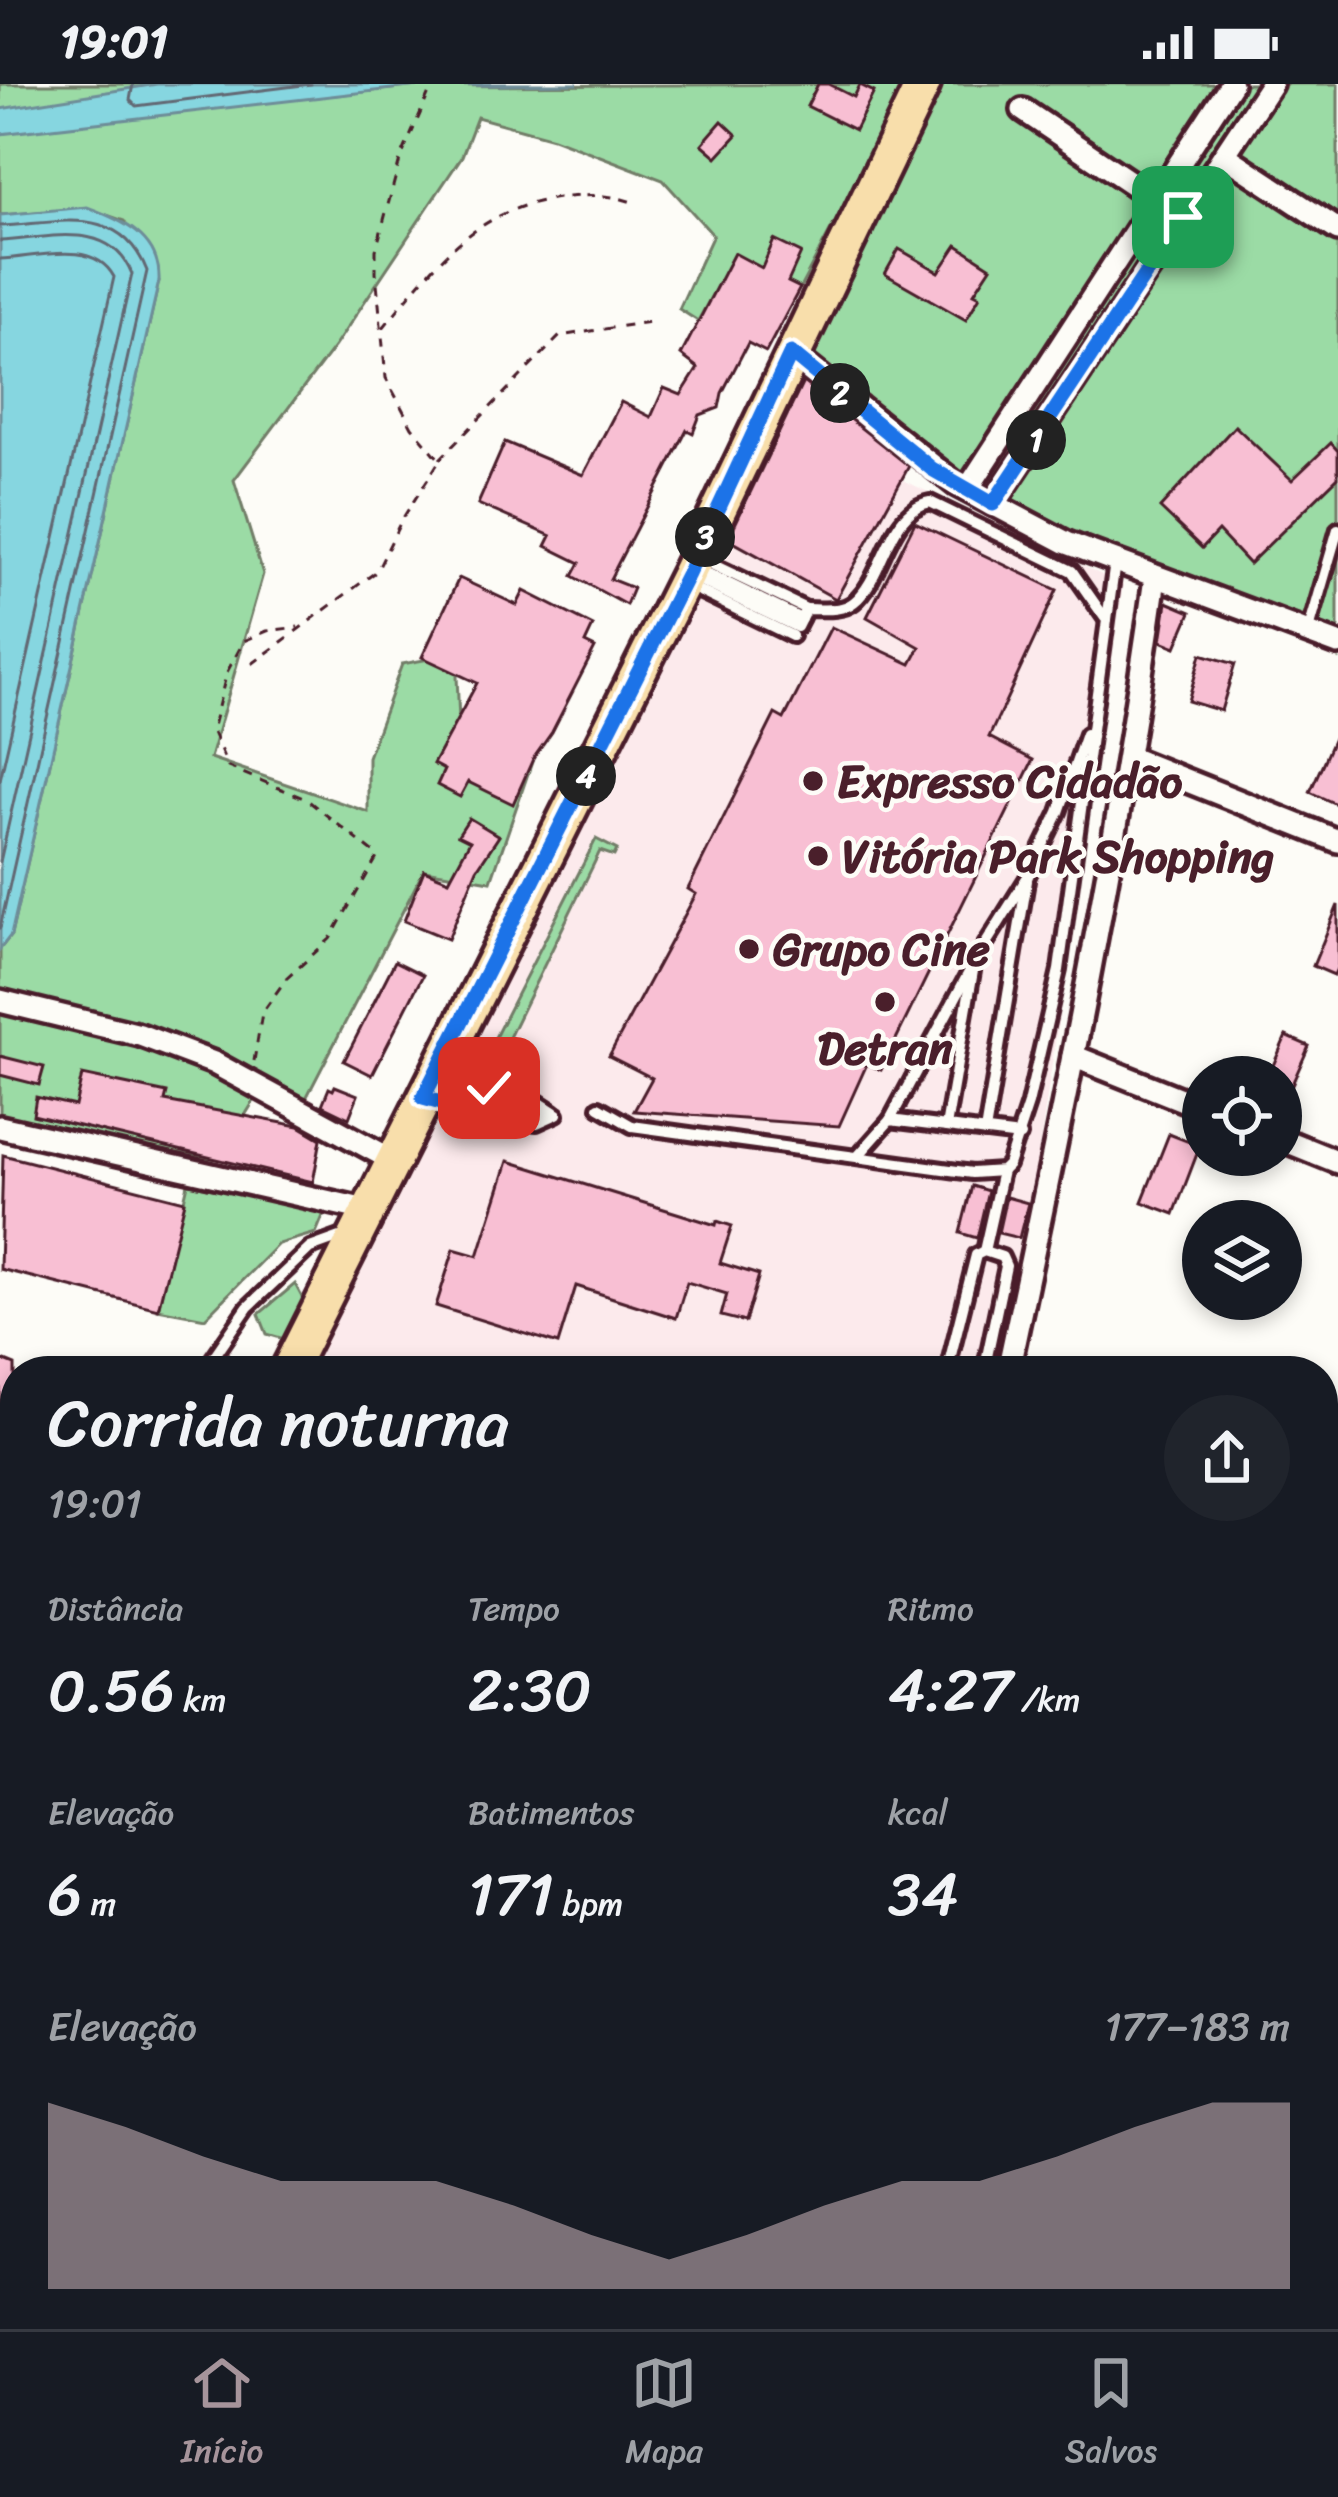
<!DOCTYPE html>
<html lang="pt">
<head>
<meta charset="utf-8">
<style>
	:root { --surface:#171b24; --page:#20242c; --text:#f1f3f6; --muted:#9ea1a6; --line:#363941; --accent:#a6949b }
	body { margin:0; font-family:Sriracha,sans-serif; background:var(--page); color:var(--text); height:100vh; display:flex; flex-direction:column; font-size:45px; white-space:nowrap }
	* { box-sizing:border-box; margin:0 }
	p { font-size:39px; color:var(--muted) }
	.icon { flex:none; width:66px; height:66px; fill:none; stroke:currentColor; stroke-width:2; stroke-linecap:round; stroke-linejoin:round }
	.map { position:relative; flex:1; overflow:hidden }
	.side { position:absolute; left:0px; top:1272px; width:1338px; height:975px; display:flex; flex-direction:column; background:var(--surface); border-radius:48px 48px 0 0; box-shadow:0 6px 18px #0003 }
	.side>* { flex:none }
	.buttons { position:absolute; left:1182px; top:972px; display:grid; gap:24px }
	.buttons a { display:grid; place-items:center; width:120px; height:120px; border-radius:50%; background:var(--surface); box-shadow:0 6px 18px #0003; font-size:60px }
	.pin { position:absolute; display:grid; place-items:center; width:102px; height:102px; color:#fff; margin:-51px; border-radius:24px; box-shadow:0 6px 18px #0006 }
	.km { position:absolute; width:60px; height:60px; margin:-30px; border-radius:50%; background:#222; color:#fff; font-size:33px; line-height:60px; text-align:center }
	.round { display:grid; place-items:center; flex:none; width:126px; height:126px; border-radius:63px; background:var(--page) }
	.summary { display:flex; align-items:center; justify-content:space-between; height:204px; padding:0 48px }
	h1 { font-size:66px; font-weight:600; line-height:90px }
	.figures { display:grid; grid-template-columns:repeat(3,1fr); gap:18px; height:204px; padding:12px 48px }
	.figures div { display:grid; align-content:center }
	.figures b { font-size:60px; font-weight:600 }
	.figures small { font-size:33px; font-weight:400 }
	.figures p { font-size:33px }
	.chart { height:336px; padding:24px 48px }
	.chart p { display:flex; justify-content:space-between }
	.chart svg { width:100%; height:216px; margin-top:12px; fill:var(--accent); opacity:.7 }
	.status { display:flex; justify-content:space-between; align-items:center; height:84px; padding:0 60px; background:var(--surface); direction:ltr }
	.status svg { height:33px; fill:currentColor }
	.tab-bar { display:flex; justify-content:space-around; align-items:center; height:168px; border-top:3px solid var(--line); background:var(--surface); font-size:33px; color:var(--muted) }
	.tab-bar a { display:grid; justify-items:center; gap:6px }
	.tab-bar .selected { color:var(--accent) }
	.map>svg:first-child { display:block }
	.built { fill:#fceaec }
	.green { fill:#9bdba5; stroke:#727d68; stroke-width:3 }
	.water { fill:#86d6e0; stroke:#6e8d98; stroke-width:3 }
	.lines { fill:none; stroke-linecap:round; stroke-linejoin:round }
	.shore { stroke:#626873; stroke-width:3 }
	.building { fill:#f8bfd3; stroke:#4a1f2b; stroke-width:3 }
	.service-casing { stroke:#4a1f2b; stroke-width:20 }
	.minor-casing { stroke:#4a1f2b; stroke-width:30 }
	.primary-casing { stroke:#4a1f2b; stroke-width:42 }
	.path { stroke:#4a1f2b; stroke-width:3; stroke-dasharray:9 9; stroke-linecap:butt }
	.service { stroke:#fdfcf7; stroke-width:10 }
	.minor { stroke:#fdfcf7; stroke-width:21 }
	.primary { stroke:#f8deab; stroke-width:33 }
	.route-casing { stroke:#fff; stroke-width:24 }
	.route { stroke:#1a73e8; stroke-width:15 }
	.poi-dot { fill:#4a1f2b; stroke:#fdfcf7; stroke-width:4.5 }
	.labels { text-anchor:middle; stroke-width:9; stroke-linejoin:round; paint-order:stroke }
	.poi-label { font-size:45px; font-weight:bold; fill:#4a1f2b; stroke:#fdfcf7; text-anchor:start }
</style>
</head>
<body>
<div class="status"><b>19:01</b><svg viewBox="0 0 49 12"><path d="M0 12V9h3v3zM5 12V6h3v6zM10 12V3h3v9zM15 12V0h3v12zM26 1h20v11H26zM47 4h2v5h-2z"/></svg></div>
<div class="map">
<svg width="1338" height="2245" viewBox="0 0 1338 2245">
	<rect width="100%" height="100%" fill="#fdfcf7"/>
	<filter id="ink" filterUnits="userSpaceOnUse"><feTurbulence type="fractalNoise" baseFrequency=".00833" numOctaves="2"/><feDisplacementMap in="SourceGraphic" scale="24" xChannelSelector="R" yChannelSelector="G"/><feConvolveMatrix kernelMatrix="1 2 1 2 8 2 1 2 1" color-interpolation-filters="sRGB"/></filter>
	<g filter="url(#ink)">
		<!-- built -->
		<g class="built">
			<path d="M903 396 1123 501 1033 1108 995 1287H302L715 448 835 515Z"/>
			<path d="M0 1499 15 1506V1684L0 1678Z"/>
		</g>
		<!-- green -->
		<g class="green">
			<path d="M0 0H162L0 34Z"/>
			<path d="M908 0 800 204 734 170 698 237 679 225 713 151 663 96 553 54 477 33 462 72 335 262 234 396 263 490 210 674 368 728V673L402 580 456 570 459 637 533 675 491 797 424 786 301 1024 262 1004 218 1075 0 1043V865L11 851 159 197 124 137 87 124 0 131V47L418 2Z"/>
			<path d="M939 0H1338V574L1064 461 954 401 797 267Z"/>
			<path d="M596 755 617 766 614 772 600 767 496 980 495 986 500 989 506 986 540 1002 498 1001 486 992 484 975Z"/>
			<path d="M188 1100 325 1127 316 1149 278 1160 205 1234 158 1225Z"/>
			<path d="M295 1200 304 1217 284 1255 267 1250 259 1230Z"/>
			<path d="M113 2232H924L927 2245H95Z"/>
		</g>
		<!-- water -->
		<g class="water">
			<path d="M157 0H578L418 2 0 50V25Z"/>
			<path d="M87 123C122 136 161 153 159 197L11 851 0 865V131Z"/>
		</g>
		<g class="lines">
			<!-- shore -->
			<g class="shore">
				<path d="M133 0 130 16 136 22 311 0"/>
				<path d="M0 142C58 140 120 118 147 187L0 844"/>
				<path d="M0 157C46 155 110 134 132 190L0 778"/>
				<path d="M0 175C36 174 93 154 114 193L0 696"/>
			</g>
		</g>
		<!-- building -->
		<g class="building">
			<path d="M818 0H828L854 13 860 1 874 8 855 46 807 22Z"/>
			<path d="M722 37 737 51 717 73 702 60Z"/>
			<path d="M1201 133 1225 151 1210 172 1186 155Z"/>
			<path d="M774 156 801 169 788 198 800 204 766 268 748 259 722 309 719 324 700 331 693 349 687 346 610 495 633 504 626 521 573 492 580 479 546 462 551 452 478 420 505 358 583 391 621 318 651 333 664 304 681 311 698 284 681 271 734 169 762 184Z"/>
			<path d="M957 161 991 183 974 209 980 212 966 236 885 190 899 165 939 188Z"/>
			<path d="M803 298 909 382 836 515 728 455Z"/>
			<path d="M1235 342 1292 396 1331 359 1338 367V393L1249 480 1218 447 1202 464 1160 424Z"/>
			<path d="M915 438 1057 506 989 653 1033 676 881 986 867 980 839 1042 634 1027 652 994 609 972 696 810 688 805 775 630 784 635 831 543 911 580 920 563 867 533Z"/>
			<path d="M459 494 517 521 524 507 593 542 585 559 595 564 552 648 533 675 513 720 468 698 460 713 437 701 444 686 433 680 477 599 422 573Z"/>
			<path d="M1167 518 1191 528 1176 563 1161 557Z"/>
			<path d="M1201 570 1235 580 1221 627 1188 617Z"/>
			<path d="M1338 645V721L1310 708Z"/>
			<path d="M469 734 499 752 477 785 448 855 404 837 424 786 449 796 470 757 458 751Z"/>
			<path d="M1338 821V882L1334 891 1313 882Z"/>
			<path d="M395 877 423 891 372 991 344 977Z"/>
			<path d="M1286 952 1309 962 1281 1025V993H1268Z"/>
			<path d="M0 972 44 983 39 1001 0 991Z"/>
			<path d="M82 991 167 1009 165 1017 299 1042 321 1055 313 1098 33 1031 36 1013 75 1022Z"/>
			<path d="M335 1002 358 1011 349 1034 322 1021 329 1004 333 1006Z"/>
			<path d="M1169 1050 1200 1062 1174 1130 1142 1118Z"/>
			<path d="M3 1071 185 1117 158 1225 0 1185Z"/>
			<path d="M508 1077 716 1141 717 1137 732 1142 720 1179 759 1191 745 1238 721 1232 727 1210 687 1198 676 1234 576 1202 558 1260 436 1222 454 1165 478 1172Z"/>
			<path d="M972 1102 988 1107 977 1154 960 1149Z"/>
			<path d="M1006 1113 1028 1119 1019 1154 998 1149Z"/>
			<path d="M0 1275 15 1281V1501L0 1495Z"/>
			<path d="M0 1696 15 1704V1773L0 1802Z"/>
			<rect x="0" y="2211" width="15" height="34"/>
		</g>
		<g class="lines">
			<!-- service casing -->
			<g class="service-casing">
				<g id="service">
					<path d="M701 475 806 525"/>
					<path d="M696 484 801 535"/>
					<path d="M691 492 797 543 806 525C821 525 842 528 854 518 884 494 888 426 930 418L1072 487 1105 534"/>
					<path d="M687 501 792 552"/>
					<path d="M1308 549 1338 445"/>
					<path d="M459 1012 537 1017 554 1028"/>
					<path d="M458 1013 465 1004 489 1005V1017"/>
					<path d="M432 1015 463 1032 537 1039 557 1030"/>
					<path d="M448 1020 555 1030"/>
					<path d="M599 1023 632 1042 972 1089 1002 1087 1008 1081 1028 1020 1059 886 1115 478"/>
					<path d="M890 1036 975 877 1027 794 1059 728 1086 650"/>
					<path d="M946 1043 973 887"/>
					<path d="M985 1048 1027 797"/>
					<path d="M858 1072 890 1036 1020 1052"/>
					<path d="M984 1167 1002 1087"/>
					<path d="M204 1287 248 1223 310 1164 346 1151"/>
					<path d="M947 1287 976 1171 984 1167 1002 1173 1006 1182 984 1287"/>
					<path d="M0 2017 15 2039"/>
					<path d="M0 2102 15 2069"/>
				</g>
			</g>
			<!-- minor casing -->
			<g class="minor-casing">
				<g id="minor">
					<path d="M1023 26 1167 123"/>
					<path d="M1224 71 1338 146"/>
					<path d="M791 269 957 401 1067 459 1338 560"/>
					<path d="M967 406 1231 0"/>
					<path d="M993 420 1271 0"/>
					<path d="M1130 674 1338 757"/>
					<path d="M0 917 140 951 214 979 392 1076"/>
					<path d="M1073 972 1203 1024"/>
					<path d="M0 1043 366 1126"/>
					<path d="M1281 1055 1338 1078"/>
					<path d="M1008 1287C1064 1024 1118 761 1155 494"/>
					<path d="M1323 1472 1338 1473"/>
					<path d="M635 2232 671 2245"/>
					<path d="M905 2232 908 2245"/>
					<path d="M594 2245 602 2232"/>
					<path d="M738 2245 743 2232"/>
				</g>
			</g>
			<!-- primary casing -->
			<g class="primary-casing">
				<g id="primary">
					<path d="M288 1287 688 490 923 0"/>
					<path d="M0 1931 15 1894"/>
				</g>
			</g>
			<!-- path -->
			<g class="path">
				<path d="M383 244C435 179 478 121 568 113 592 111 609 110 632 118"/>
				<path d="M440 375 560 252 649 238"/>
				<path d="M252 580 377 487 401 437 440 376 412 343 386 294 376 188V166L400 76 433 0"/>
				<path d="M254 977 262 929 286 895 330 855 378 772 306 715 228 683 212 646 227 588 244 557 267 547 298 543"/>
			</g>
			<!-- service -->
			<use href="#service" class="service"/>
			<!-- minor -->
			<use href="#minor" class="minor"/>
			<!-- primary -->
			<use href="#primary" class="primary"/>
		</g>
	</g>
	<g class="lines" filter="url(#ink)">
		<!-- route casing -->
		<g class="route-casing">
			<path id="route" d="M489 1004H465L445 1020 423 1014 688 490 791 269 932 385 993 420 1183 133"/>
		</g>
		<!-- route -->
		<use href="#route" class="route"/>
	</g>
	<!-- markers -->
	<g class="poi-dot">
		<circle cx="813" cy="697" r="12"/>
		<circle cx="818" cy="772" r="12"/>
		<circle cx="749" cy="865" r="12"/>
		<circle cx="885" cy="918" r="12"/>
	</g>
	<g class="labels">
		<!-- poi labels -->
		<g class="poi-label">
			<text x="837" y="713">Expresso Cidadão</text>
			<text x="842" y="788">Vitória Park Shopping</text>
			<text x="773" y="881">Grupo Cine</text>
			<text x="885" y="980" text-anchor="middle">Detran</text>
		</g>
	</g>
</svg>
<div class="buttons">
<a><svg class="icon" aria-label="locate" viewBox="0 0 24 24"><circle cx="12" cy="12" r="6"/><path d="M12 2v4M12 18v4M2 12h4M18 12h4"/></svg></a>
<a><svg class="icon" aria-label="layers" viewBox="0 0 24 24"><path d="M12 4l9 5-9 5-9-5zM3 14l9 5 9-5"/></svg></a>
</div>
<div class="pin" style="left:1183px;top:133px;background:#1e9e55"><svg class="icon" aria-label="arrive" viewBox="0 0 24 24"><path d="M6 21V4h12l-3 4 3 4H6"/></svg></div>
<div class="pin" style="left:489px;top:1004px;background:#d93025"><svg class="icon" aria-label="check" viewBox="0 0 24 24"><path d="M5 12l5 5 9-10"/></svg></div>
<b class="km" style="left:1036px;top:356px">1</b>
<b class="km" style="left:840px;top:309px">2</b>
<b class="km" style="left:705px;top:453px">3</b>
<b class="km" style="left:586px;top:692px">4</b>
<section class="side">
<div class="summary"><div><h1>Corrida noturna</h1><p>19:01</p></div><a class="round"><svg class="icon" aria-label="share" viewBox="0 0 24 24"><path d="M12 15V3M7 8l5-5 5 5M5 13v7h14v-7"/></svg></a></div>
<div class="figures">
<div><p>Distância</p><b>0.56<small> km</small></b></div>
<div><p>Tempo</p><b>2:30</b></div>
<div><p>Ritmo</p><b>4:27<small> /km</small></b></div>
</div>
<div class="figures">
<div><p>Elevação</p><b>6<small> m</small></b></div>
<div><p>Batimentos</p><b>171<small> bpm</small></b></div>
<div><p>kcal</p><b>34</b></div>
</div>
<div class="chart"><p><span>Elevação</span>177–183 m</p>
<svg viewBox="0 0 160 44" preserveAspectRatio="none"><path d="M0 44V6L10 11L20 17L30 22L40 22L50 22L60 27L70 33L80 38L90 33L100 27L110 22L120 22L130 17L140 11L150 6L160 6V44z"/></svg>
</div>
</section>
</div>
<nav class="tab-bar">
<a class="selected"><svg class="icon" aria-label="home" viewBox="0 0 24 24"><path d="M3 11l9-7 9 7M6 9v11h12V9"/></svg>Início</a>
<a><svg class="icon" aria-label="map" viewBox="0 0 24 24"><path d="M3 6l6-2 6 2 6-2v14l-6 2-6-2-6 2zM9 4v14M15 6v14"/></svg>Mapa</a>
<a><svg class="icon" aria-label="saved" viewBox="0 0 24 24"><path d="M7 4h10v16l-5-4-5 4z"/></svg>Salvos</a>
</nav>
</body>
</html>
